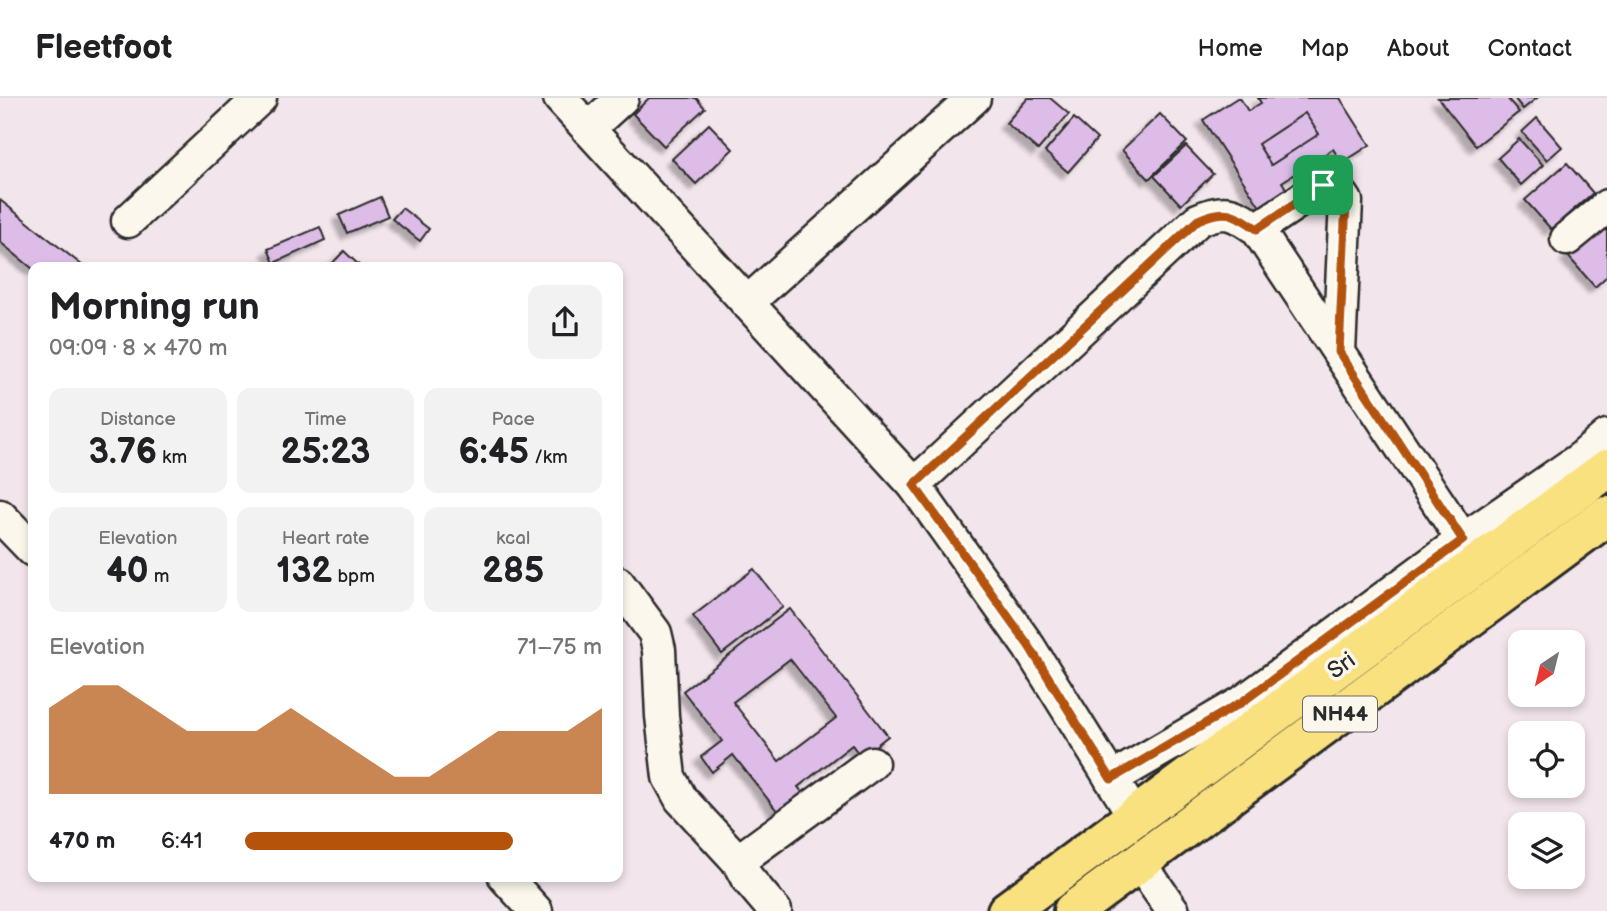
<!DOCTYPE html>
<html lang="en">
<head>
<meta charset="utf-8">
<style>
	:root { --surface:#fff; --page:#f2f2f2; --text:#202124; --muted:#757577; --line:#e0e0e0; --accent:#b45309 }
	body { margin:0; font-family:"Balsamiq Sans",sans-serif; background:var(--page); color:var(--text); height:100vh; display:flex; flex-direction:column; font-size:26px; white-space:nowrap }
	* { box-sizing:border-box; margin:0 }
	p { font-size:23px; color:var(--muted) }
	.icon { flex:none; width:38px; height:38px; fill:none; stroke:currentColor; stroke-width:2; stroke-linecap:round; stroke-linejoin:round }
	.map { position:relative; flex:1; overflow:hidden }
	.panel { position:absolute; left:28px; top:164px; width:595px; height:620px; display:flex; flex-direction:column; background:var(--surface); border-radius:14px; box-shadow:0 4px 10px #0003 }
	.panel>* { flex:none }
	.needle { width:46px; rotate:215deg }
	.buttons { position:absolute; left:1508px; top:532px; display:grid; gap:14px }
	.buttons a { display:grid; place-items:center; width:77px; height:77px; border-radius:14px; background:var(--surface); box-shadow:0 4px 10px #0003; font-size:35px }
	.pin { position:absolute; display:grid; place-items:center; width:60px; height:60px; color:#fff; margin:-30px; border-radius:14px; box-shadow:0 4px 10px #0006 }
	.round { display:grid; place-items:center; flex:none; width:74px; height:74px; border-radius:14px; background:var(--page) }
	.headline { display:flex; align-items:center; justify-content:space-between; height:119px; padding:0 21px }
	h1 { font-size:38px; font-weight:700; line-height:52px }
	.stats { display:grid; grid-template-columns:repeat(3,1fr); gap:10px; height:119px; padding:7px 21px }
	.stats div { display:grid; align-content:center; border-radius:14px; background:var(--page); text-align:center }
	.stats b { font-size:35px; font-weight:700 }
	.stats small { font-size:19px; font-weight:400 }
	.stats p { font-size:19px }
	.chart { height:196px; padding:14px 21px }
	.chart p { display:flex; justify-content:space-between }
	.chart svg { width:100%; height:126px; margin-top:7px; fill:var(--accent); opacity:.7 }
	ul { padding:0 21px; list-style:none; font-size:23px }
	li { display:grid; grid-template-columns:112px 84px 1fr; align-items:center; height:52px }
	li i { height:18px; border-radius:9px; background:var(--accent) }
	header { display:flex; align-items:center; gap:42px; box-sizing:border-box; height:98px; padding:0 35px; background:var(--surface); border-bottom:2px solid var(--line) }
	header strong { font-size:33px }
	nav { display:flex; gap:38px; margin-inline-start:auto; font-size:24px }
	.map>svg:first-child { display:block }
	.building { fill:#debce8; stroke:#2b2b2b; stroke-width:2; fill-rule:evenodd; filter:url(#shadow) }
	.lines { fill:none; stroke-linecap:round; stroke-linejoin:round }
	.minor-casing { stroke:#2b2b2b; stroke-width:37 }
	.highway-casing { stroke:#2b2b2b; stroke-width:44 }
	.minor { stroke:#fbf7ec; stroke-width:32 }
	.highway { stroke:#fae180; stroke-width:38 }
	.route-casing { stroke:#fff; stroke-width:14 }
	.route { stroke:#b45309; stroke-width:9 }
	.labels { text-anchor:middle; stroke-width:7; stroke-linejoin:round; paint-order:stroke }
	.shield { fill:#fbf7ec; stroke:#696865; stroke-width:2 }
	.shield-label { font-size:21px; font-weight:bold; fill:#2b2b2b }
	.street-label { font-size:23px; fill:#2b2b2b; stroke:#fbf7ec }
</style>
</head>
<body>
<header>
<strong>Fleetfoot</strong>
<nav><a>Home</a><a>Map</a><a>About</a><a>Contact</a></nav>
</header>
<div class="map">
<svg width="1607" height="813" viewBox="0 0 1607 813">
	<defs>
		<filter id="shadow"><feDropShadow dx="-6" dy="6" stdDeviation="2" flood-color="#0004"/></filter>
	</defs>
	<rect width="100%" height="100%" fill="#f2e5eb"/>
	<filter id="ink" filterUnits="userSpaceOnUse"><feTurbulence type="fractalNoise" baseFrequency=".0143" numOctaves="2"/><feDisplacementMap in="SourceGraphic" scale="14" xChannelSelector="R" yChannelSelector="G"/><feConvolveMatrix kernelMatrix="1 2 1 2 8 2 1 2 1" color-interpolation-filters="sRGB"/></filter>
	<g filter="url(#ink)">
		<!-- building -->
		<g class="building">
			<path d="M649 0H696L705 10 664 48 633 16Z"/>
			<path d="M1028 0H1050L1069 16 1038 52 1006 25Z"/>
			<path d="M1237 0H1240L1248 13 1261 5 1258 0H1340L1370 47 1342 65 1333 51 1282 84 1291 98 1264 115 1203 22Z"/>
			<path d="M1438 0H1507L1519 14 1476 48Z"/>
			<path d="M1514 0H1537L1523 11Z"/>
			<path d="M1305 15 1319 36 1271 67 1258 46Z"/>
			<path d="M1160 16 1187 44 1149 81 1122 52Z"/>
			<path d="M1074 20 1097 41 1068 74 1045 54Z"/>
			<path d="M1537 20 1562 49 1547 62 1522 34Z"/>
			<path d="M709 26 733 51 696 86 672 61Z"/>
			<path d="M1519 41 1543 67 1521 87 1498 60Z"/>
			<path d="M1186 48 1213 76 1181 107 1154 78Z"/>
			<path d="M1567 65 1593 95 1551 131 1525 102Z"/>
			<path d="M380 99 388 118 347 135 339 117Z"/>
			<path d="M0 102 83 168 82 170 33 171 0 144Z"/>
			<path d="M402 110 429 131 420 143 392 121Z"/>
			<path d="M1607 121V178L1595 189 1567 157Z"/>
			<path d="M320 129 325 142 274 165 268 151Z"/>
			<path d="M344 153 362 170H328Z"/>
			<path d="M754 471 783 509 722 556 693 518Z"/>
			<path d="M790 511 888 638 861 659 852 647 798 689 807 700 782 719 733 657 712 674 701 659 722 643 683 593ZM790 561 836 620 779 663 733 604Z"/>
		</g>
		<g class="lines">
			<!-- minor casing -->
			<g class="minor-casing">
				<g id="minor">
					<path d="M560 0 914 387 1029 549 1135 719"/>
					<path d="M588 31 622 0"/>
					<path d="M128 123 260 0"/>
					<path d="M1257 131 1323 87C1335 89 1340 93 1346 103L1339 254"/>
					<path d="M1567 141 1607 108"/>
					<path d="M747 205 974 0"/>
					<path d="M914 387 1198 122C1225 110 1233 114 1257 131L1463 442"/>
					<path d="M0 418 33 452"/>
					<path d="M618 485 655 535 659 552 662 618 669 679 681 701 738 763"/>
					<path d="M1111 681 1243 604 1463 442 1580 361 1607 338"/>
					<path d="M1139 764 1173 813"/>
					<path d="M505 779 536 813"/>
					<path d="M775 813 747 780 738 763 872 665"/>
				</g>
			</g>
			<!-- highway casing -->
			<g class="highway-casing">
				<g id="highway">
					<path d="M1007 813 1607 371"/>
					<path d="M1073 813 1607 418"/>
				</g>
			</g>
			<!-- minor -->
			<use href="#minor" class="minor"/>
			<!-- highway -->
			<use href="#highway" class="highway"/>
		</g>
	</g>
	<g class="lines" filter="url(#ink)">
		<!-- route casing -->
		<g class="route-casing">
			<path id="route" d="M1323 87 1334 89 1346 103 1339 254 1463 442 1242 604 1111 681 1029 548 914 387 1198 122C1225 110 1233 114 1257 131Z"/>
		</g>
		<!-- route -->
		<use href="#route" class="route"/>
	</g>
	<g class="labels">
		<!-- shield labels -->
		<rect class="shield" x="1303" y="598.5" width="74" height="35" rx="5"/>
		<g class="shield-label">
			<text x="1340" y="623">NH44</text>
		</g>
		<!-- street labels -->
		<g class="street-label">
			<text transform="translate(1341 567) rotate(-36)" y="8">Sri</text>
		</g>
	</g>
</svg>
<div class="buttons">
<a><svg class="needle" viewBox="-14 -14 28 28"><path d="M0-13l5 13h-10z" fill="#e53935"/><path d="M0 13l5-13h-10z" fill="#757577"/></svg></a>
<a><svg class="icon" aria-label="locate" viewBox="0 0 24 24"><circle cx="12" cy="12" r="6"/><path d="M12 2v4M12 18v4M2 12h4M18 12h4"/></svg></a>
<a><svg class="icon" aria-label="layers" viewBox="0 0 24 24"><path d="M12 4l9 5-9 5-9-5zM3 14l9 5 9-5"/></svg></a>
</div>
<div class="pin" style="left:1323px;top:87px;background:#1e9e55"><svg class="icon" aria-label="arrive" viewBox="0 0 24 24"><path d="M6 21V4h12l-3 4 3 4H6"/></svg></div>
<section class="panel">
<div class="headline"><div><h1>Morning run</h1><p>09:09 · 8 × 470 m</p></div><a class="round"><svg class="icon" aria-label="share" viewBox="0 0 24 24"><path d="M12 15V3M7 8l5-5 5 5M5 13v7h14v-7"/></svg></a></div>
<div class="stats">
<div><p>Distance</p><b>3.76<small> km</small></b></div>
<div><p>Time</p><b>25:23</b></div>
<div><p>Pace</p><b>6:45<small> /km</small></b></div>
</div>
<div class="stats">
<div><p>Elevation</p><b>40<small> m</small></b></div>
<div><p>Heart rate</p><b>132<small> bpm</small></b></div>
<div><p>kcal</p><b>285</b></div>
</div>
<div class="chart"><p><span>Elevation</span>71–75 m</p>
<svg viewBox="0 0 160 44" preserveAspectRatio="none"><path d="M0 44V14L10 6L20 6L30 14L40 22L50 22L60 22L70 14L80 22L90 30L100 38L110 38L120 30L130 22L140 22L150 22L160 14V44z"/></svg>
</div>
<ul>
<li><b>470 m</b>6:41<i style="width:75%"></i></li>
</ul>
</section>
</div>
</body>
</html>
